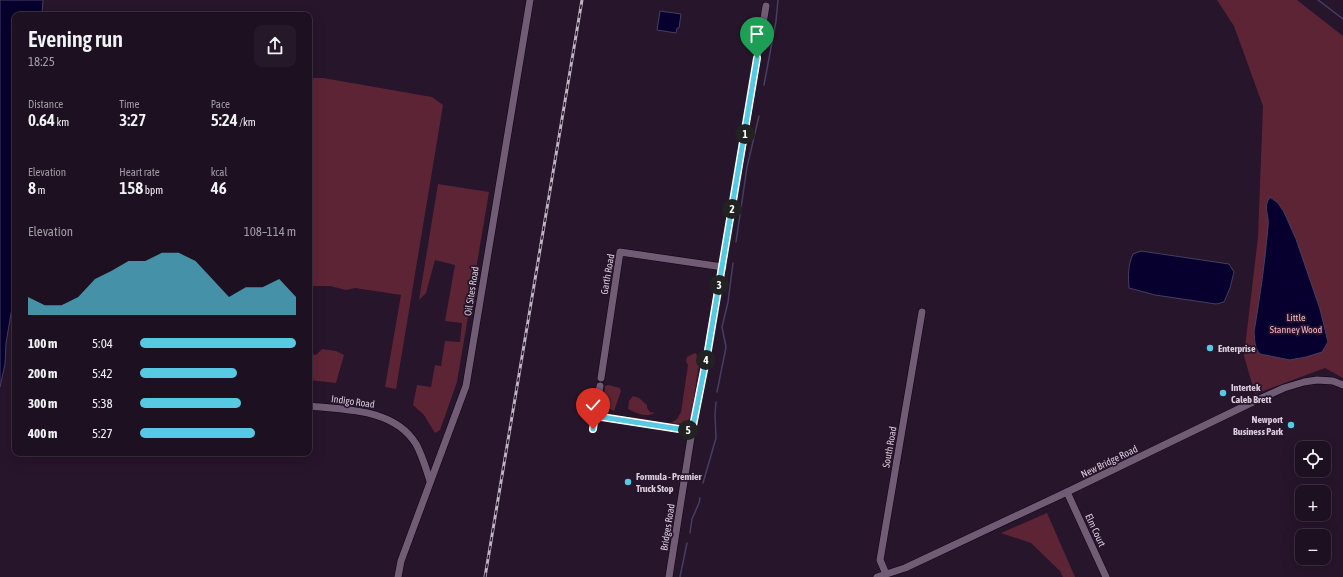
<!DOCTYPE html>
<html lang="en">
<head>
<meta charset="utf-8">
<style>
	:root { --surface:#1d1020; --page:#251929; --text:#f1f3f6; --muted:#a09da5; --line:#3b303e; --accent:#57c9e2 }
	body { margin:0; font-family:"Asap Condensed",sans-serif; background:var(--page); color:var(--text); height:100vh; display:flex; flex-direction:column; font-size:15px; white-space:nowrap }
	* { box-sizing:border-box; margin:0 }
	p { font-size:13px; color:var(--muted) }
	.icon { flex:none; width:22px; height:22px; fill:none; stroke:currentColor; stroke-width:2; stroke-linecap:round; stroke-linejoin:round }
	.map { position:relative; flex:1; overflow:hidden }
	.drawer { position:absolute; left:12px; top:12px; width:300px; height:444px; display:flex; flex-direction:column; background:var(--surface); border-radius:8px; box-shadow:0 4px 16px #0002,0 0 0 1px var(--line) }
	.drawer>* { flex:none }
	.fabs { position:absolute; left:1295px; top:441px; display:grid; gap:8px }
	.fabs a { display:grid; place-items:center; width:36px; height:36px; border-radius:8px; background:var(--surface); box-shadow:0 4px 16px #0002,0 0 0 1px var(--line); font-size:20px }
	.pin { position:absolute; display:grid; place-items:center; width:34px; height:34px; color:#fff; margin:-41px -17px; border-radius:50% 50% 50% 0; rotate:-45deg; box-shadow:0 0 4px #0007 }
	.pin .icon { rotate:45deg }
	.km { position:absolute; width:20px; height:20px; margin:-10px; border-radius:50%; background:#222; color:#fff; font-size:11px; line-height:20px; text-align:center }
	.round { display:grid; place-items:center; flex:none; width:42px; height:42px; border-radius:8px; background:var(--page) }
	.summary { display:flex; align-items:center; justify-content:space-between; height:68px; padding:0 16px }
	h1 { font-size:22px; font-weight:600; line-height:30px }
	.metrics { display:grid; grid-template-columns:repeat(3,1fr); gap:6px; height:68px; padding:4px 16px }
	.metrics div { display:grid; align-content:center }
	.metrics b { font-size:17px; font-weight:600 }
	.metrics small { font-size:11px; font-weight:400 }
	.metrics p { font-size:11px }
	.chart { height:112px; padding:8px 16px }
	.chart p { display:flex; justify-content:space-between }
	.chart svg { width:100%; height:72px; margin-top:4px; fill:var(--accent); opacity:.7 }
	ul { padding:0 16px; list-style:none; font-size:13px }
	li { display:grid; grid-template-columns:64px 48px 1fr; align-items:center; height:30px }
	li i { height:10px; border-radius:5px; background:var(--accent) }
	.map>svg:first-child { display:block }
	.green { fill:#5d2436 }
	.water { fill:#07002e; stroke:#463e62 }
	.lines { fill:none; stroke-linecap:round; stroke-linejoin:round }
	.stream { stroke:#463e62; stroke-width:1.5 }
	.minor-casing { stroke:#0f0213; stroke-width:8 }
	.minor { stroke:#715c75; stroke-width:7 }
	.rail-casing { stroke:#c0b4c3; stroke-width:3 }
	.rail { stroke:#27152b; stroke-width:1.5; stroke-dasharray:4.5; stroke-linecap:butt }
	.route-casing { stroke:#fff; stroke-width:8 }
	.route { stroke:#57c9e2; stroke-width:5 }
	.poi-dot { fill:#57c9e2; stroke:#27152b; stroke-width:1.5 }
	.labels { text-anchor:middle; stroke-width:3.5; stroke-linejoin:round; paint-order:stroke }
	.street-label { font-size:10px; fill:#d9cddb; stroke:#27152b }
	.park-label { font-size:10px; fill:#fbb5c7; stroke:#27152b }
	.poi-label { font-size:10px; font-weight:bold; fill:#d9cddb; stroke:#27152b; text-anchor:start }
</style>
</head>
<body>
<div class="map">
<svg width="1343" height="577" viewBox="0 0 1343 577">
	<rect width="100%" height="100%" fill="#27152b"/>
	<!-- green -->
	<g class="green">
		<path d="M1217 0H1297L1343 36V378L1325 368 1255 394 1244 356 1258 237 1263 106 1234 26Z"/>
		<path d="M309 78H323L432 97 443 105 396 389 385 387 401 295 355 288 346 290 330 286H309Z"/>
		<path d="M438 184 489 192 457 382 440 430 435 433 424 415 413 405 417 385 431 387 435 365 441 366 445 341 460 342 462 323 445 321 455 265 435 260 426 293 419 300Z"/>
		<path d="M322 349 336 351 344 355 336 383 309 380V354L316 355Z"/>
		<path d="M695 353 700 358 691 416C687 425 679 424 671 423L677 419 681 412 688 365 686 361 687 357Z"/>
		<path d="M608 385 620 388 621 391 614 411 608 408 604 400 605 386Z"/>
		<path d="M633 396 639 398 647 405V408L650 412 655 413C645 418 637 413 628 409L629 401Z"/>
		<path d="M1047 513 1075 577H1063L1060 571 1031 543 1001 533Z"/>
	</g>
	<!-- water -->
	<g class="water">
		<path d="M0 0H43L42 15H15V290L6 343 5 364 0 387Z"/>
		<path d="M660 11 681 14 679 28H677L676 33 657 30Z"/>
		<path d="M1270 197 1278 203 1284 212 1296 239 1320 309 1328 342 1322 352 1306 357 1290 360 1260 354C1254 347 1255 341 1254 332 1260 297 1265 262 1268 227 1270 215 1262 208 1270 197Z"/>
		<path d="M1141 251 1229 264 1234 272 1230 288 1224 302 1216 304 1155 295 1129 288C1128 276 1128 265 1133 254Z"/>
	</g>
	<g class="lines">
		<!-- stream -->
		<g class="stream">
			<path d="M1318 0 1343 19"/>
			<path d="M764 85 776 21 778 0"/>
			<path d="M736 242 747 167 759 116"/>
			<path d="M717 392 726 347 722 327 728 302 733 263"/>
			<path d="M703 483 716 438 715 414 716 402"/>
			<path d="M690 533 692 519 699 503 700 498"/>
			<path d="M680 577 687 543"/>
		</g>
		<!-- minor casing -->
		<g class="minor-casing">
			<g id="minor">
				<path d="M601 378 620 252 723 267"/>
				<path d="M309 406C345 410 394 408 416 444 422 455 426 468 430 481"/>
				<path d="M595 416 692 431"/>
				<path d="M593 429 600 386"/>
				<path d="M1067 492 1106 577"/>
				<path d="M886 574 880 560 922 312"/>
				<path d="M398 577 401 561 466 386 530 0"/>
				<path d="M669 577 692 431 708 349 766 6"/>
				<path d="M877 577 905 568 1067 492 1253 402 1284 388 1304 382 1317 380 1333 381 1343 385"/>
			</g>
		</g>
		<!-- minor -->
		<use href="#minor" class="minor"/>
		<!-- rail casing -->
		<g class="rail-casing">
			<path id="rail" d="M485 577 582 0"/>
		</g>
		<!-- rail -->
		<use href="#rail" class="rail"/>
	</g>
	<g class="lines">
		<!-- route casing -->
		<g class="route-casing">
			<path id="route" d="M593 429 595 416 692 431 708 350 757 58"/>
		</g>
		<!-- route -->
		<use href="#route" class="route"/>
	</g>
	<!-- markers -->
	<g class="poi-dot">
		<circle cx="1210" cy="348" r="4"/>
		<circle cx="1223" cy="393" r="4"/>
		<circle cx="1291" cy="425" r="4"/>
		<circle cx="628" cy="482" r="4"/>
	</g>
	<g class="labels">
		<!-- street labels -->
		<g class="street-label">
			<text transform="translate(607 274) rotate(-80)" y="4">Garth Road</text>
			<text transform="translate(471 291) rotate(-81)" y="4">Oil Sites Road</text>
			<text transform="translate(353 401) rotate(8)" y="4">Indigo Road</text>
			<text transform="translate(889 447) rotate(-80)" y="4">South Road</text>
			<text transform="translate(1109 461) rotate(-26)" y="4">New Bridge Road</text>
			<text transform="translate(667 527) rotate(-81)" y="4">Bridges Road</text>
			<text transform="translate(1096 530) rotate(65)" y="4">Elm Court</text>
		</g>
		<!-- park labels -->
		<g class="park-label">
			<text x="1296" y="321">Little<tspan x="1296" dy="12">Stanney Wood</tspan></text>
		</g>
		<!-- poi labels -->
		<g class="poi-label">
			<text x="1218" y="352">Enterprise</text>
			<text x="1231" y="391">Intertek<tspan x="1231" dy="12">Caleb Brett</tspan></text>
			<text x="1283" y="423" text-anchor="end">Newport<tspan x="1283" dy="12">Business Park</tspan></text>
			<text x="636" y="480">Formula - Premier<tspan x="636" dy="12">Truck Stop</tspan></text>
		</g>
	</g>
</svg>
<div class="fabs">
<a><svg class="icon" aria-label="locate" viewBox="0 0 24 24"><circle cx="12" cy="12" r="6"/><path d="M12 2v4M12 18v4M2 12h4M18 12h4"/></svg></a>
<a>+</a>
<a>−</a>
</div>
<div class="pin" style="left:757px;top:58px;background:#1e9e55"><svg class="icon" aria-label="arrive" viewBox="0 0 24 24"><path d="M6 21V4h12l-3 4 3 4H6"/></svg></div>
<div class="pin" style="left:593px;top:429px;background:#d93025"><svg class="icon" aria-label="check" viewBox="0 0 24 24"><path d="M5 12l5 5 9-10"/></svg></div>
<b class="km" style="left:745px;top:134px">1</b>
<b class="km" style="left:732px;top:209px">2</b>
<b class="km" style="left:719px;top:285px">3</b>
<b class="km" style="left:706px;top:360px">4</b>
<b class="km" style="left:688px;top:430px">5</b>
<section class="drawer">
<div class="summary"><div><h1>Evening run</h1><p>18:25</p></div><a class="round"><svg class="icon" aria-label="share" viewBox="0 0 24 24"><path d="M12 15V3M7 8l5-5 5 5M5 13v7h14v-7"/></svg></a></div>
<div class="metrics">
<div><p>Distance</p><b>0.64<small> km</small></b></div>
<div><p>Time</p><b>3:27</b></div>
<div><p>Pace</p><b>5:24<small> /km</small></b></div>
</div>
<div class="metrics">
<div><p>Elevation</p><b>8<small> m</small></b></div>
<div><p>Heart rate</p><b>158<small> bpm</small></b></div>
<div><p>kcal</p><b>46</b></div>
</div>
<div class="chart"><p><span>Elevation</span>108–114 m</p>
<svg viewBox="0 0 160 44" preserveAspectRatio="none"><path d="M0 44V33L10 38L20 38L30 33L40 22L50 17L60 11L70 11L80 6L90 6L100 11L110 22L120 33L130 27L140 27L150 22L160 33V44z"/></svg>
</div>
<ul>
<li><b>100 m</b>5:04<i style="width:100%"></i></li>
<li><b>200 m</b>5:42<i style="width:62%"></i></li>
<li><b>300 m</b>5:38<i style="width:65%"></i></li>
<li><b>400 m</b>5:27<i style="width:74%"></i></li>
</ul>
</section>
</div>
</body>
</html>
